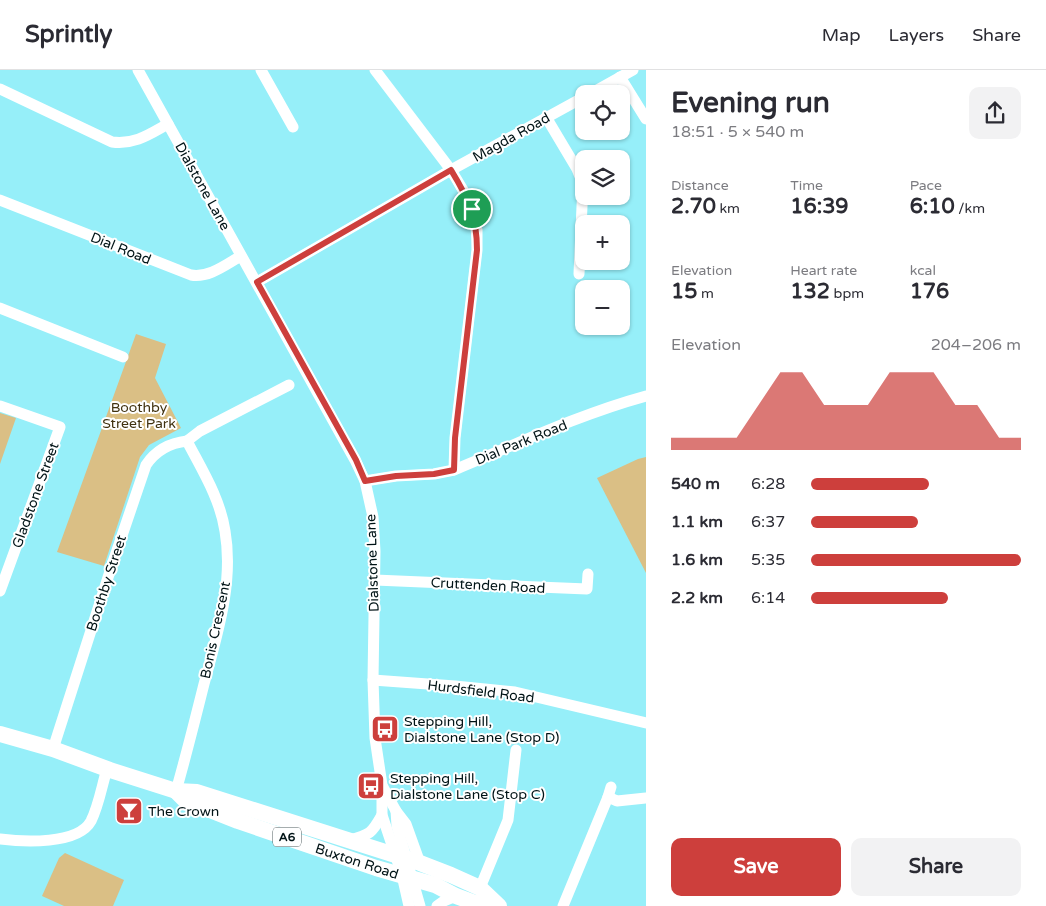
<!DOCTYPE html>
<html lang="en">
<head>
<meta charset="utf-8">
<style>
	:root { --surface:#fff; --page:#f2f2f3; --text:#2b2b33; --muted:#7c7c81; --line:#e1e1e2; --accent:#cd3f3c }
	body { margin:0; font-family:"Varela Round",sans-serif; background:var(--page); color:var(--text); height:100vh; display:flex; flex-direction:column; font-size:19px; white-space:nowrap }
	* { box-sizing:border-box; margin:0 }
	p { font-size:16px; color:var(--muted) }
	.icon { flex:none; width:28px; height:28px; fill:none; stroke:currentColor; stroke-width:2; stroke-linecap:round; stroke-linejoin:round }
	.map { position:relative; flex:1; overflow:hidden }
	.sheet { display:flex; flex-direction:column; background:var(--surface); width:400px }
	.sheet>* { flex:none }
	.fabs { position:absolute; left:575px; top:15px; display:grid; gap:10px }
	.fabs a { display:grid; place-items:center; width:55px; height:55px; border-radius:10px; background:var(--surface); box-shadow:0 1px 4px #0004; font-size:25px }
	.pin { position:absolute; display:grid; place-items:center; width:42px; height:42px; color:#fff; margin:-21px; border:2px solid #fff; border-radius:50%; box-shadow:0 1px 5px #0007 }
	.round { display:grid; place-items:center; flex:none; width:52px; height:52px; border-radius:10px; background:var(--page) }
	.headline { display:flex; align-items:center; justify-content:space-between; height:85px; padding:0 25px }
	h1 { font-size:28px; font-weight:800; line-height:38px }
	.figures { display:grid; grid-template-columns:repeat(3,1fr); gap:8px; height:85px; padding:5px 25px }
	.figures div { display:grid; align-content:center }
	.figures b { font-size:21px; font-weight:800 }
	.figures small { font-size:14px; font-weight:400 }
	.figures p { font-size:14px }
	.chart { height:140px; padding:10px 25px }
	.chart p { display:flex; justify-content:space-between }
	.chart svg { width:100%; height:90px; margin-top:5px; fill:var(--accent); opacity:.7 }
	.button { display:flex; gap:10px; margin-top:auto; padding:10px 25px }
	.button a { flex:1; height:58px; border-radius:10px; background:var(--accent); color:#fff; font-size:20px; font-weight:800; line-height:58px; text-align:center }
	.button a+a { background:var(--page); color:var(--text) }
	ul { padding:0 25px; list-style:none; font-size:16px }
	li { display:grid; grid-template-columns:80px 60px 1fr; align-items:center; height:38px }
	li i { height:12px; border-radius:6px; background:var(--accent) }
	header { display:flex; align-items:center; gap:30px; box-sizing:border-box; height:70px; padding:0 25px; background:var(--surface); border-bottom:1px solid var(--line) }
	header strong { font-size:24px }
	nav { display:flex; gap:28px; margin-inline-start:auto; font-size:18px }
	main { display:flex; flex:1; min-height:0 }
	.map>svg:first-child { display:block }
	.green { fill:#dabf85 }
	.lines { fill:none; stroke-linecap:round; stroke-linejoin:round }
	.minor { stroke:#fff; stroke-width:11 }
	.highway { stroke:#fff; stroke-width:16 }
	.route-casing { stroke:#fff; stroke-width:10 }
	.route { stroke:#cd3f3c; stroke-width:6 }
	.labels { text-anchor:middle; stroke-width:4; stroke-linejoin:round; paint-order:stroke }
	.shield { fill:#fff; stroke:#4c5a5c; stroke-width:1 }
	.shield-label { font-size:12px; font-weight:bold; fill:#001316 }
	.street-label { font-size:14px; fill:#001316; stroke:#fff }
	.park-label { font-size:14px; fill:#413210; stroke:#fff }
	.poi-label { font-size:14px; fill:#001316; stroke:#fff; text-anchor:start }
</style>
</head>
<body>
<header>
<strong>Sprintly</strong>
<nav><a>Map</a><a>Layers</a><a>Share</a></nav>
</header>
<main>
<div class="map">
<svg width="646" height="836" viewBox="0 0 646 836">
	<rect width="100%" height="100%" fill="#96eff9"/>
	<!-- green -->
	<g class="green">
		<path d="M136 264 166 274 155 308 181 358 149 375 140 387 104 496 57 482Z"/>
		<path d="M0 343 16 348 0 394Z"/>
		<path d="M646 387V503L597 408 638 389Z"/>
		<path d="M65 783 124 810 113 836H64L42 826 59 788Z"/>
	</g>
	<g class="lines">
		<!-- minor -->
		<g class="minor">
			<path d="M138 0 355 390 365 411 373 447 375 481 373 610 375 668 382 715V745L402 805 409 836"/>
			<path d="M261 0 293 57"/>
			<path d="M375 0 451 100 463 120 472 139 477 160V180L455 368 454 400"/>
			<path d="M620 7 646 49"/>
			<path d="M0 19 112 72C135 75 150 64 168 54"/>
			<path d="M590 24 633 0"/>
			<path d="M546 47 577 99 583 114 579 204"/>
			<path d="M0 130 191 205C209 208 225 195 241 186"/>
			<path d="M257 212 451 100 584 27"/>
			<path d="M0 238 123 287"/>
			<path d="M0 336 60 357 0 521"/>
			<path d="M365 411 396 406 434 404 454 400C517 374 580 344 646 326"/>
			<path d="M375 510 587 519 588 504"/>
			<path d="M373 610 455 616 515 622 646 653"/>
			<path d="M53 679 112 495 146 395C156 380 169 373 187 371"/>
			<path d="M383 717 396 741 406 754 420 793"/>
			<path d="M176 721C186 686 195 650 204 614 217 565 234 513 225 461 220 428 202 400 187 371L200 361 289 315"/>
			<path d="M608 727 617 731 646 728"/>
			<path d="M396 741 397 756 420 836"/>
			<path d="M0 769C23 772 78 775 91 751 99 735 102 715 107 699"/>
			<path d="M349 770C370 765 372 763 382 745"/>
			<path d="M480 818 508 750 516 680"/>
			<path d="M437 836 444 831 456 826"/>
			<path d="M563 836 608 727 611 717"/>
		</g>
		<!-- highway -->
		<g class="highway">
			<path d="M0 664 53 679 110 700 176 721 197 722 420 793 451 805 480 818 499 836"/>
			<path d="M176 721 185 730 238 751 376 798 435 815 456 826 483 836"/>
		</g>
	</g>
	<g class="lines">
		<!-- route casing -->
		<g class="route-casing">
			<path id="route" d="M451 100C468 128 477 146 477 180L455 368 454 400 434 404 396 406 365 411 356 390 257 212Z"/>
		</g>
		<!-- route -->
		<use href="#route" class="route"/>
	</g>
	<!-- icons -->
	<defs>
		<g id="bus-square" transform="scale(1.4375)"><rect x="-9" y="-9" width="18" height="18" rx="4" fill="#cd3f3c" stroke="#fff"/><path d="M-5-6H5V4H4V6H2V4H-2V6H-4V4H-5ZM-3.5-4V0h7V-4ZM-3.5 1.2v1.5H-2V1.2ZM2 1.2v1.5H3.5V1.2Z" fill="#fff"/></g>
		<g id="bar-square" transform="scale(1.4375)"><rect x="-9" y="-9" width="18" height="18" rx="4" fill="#cd3f3c" stroke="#fff"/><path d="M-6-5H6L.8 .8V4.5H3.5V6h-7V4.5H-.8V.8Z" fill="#fff"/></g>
	</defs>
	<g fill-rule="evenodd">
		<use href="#bus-square" x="385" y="659"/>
		<use href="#bus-square" x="371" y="716"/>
		<use href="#bar-square" x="129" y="741"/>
	</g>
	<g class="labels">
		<!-- shield labels -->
		<rect class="shield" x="273" y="757.5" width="28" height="19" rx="4"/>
		<g class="shield-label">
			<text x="287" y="771">A6</text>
		</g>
		<!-- street labels -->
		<g class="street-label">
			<text transform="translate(511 67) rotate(-29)" y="5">Magda Road</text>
			<text transform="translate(203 116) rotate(61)" y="5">Dialstone Lane</text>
			<text transform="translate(121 178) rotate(22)" y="5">Dial Road</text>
			<text transform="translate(521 372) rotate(-22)" y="5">Dial Park Road</text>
			<text transform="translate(35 425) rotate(-70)" y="5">Gladstone Street</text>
			<text transform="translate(372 493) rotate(-92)" y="5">Dialstone Lane</text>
			<text transform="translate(106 513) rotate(-72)" y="5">Boothby Street</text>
			<text transform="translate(488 515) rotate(3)" y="5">Cruttenden Road</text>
			<text transform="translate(215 560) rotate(-78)" y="5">Bonis Crescent</text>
			<text transform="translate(481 621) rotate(7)" y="5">Hurdsfield Road</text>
			<text transform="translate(357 791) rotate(18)" y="5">Buxton Road</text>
		</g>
		<!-- park labels -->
		<g class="park-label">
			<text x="139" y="342">Boothby<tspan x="139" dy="16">Street Park</tspan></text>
		</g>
		<!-- poi labels -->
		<g class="poi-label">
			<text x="404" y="656">Stepping Hill,<tspan x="404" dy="16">Dialstone Lane (Stop D)</tspan></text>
			<text x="390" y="713">Stepping Hill,<tspan x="390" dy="16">Dialstone Lane (Stop C)</tspan></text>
			<text x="148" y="746">The Crown</text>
		</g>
	</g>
</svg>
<div class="fabs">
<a><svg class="icon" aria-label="locate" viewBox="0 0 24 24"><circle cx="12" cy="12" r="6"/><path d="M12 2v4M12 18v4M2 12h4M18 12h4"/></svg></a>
<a><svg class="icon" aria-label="layers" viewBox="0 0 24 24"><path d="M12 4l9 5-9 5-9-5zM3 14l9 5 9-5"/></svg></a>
<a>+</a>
<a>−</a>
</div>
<div class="pin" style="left:472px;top:139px;background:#1e9e55"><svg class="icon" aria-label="arrive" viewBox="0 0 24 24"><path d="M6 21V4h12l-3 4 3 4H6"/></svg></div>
</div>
<section class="sheet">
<div class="headline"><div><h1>Evening run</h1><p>18:51 · 5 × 540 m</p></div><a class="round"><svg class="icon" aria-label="share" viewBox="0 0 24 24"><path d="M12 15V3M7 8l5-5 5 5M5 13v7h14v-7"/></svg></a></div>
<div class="figures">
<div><p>Distance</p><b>2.70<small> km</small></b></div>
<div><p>Time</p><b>16:39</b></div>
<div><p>Pace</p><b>6:10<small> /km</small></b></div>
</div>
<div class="figures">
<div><p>Elevation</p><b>15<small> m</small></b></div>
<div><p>Heart rate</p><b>132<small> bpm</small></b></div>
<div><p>kcal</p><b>176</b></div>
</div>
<div class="chart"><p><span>Elevation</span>204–206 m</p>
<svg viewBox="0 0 160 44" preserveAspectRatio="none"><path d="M0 44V38L10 38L20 38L30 38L40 22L50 6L60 6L70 22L80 22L90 22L100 6L110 6L120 6L130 22L140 22L150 38L160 38V44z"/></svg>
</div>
<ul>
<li><b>540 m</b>6:28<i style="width:56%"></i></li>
<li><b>1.1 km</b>6:37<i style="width:51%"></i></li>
<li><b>1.6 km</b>5:35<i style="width:100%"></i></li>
<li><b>2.2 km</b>6:14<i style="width:65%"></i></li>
</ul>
<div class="button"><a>Save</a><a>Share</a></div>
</section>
</main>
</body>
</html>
